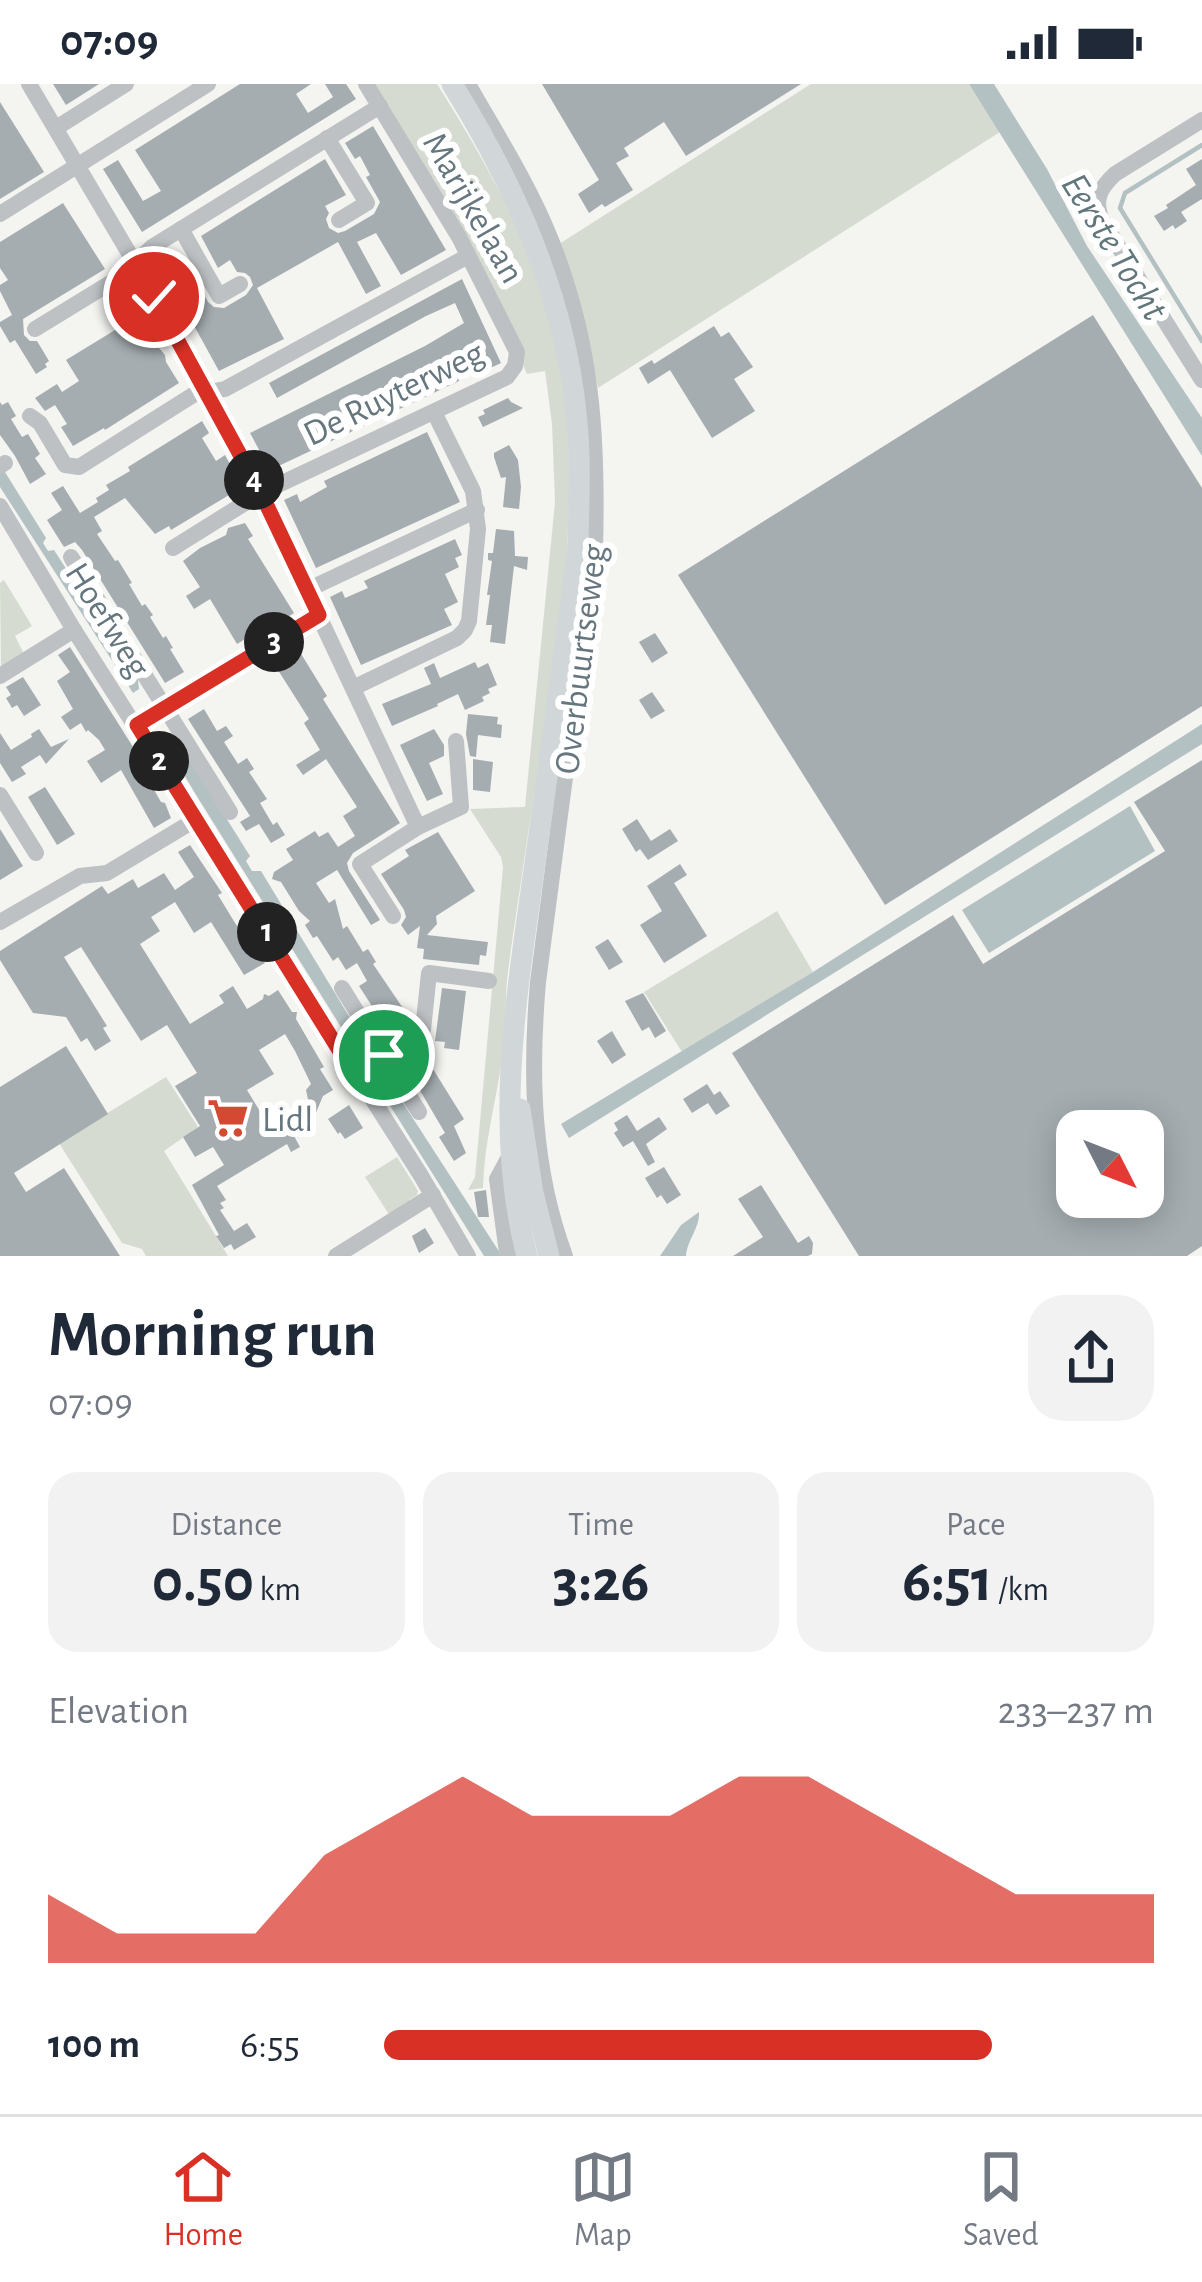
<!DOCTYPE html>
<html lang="en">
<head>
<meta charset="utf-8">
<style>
	:root { --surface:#fff; --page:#f2f2f3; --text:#1f2937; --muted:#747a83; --line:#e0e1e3; --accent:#d93025 }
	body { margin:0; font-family:"Alegreya Sans",sans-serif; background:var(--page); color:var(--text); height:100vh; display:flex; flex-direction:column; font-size:45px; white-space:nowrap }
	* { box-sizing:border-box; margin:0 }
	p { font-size:39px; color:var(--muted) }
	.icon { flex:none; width:66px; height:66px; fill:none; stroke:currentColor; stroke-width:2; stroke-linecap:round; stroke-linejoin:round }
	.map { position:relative; height:1172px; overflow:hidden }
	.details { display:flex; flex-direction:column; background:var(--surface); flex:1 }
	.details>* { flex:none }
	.needle { width:78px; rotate:132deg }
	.tools { position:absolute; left:1056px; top:1026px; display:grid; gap:24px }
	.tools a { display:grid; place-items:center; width:108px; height:108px; border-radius:24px; background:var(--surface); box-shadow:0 6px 30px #0003; font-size:60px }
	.pin { position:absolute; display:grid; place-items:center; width:102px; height:102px; color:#fff; margin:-51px; border:6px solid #fff; border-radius:50%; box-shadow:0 3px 12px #0007 }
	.km { position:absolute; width:60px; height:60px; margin:-30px; border-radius:50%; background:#222; color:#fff; font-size:33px; line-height:60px; text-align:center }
	.round { display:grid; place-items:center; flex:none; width:126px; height:126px; border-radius:36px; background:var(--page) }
	.head { display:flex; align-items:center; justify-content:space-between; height:204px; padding:0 48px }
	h1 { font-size:66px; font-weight:700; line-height:90px }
	.stats { display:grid; grid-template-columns:repeat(3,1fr); gap:18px; height:204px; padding:12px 48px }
	.stats div { display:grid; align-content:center; border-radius:30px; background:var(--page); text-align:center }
	.stats b { font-size:60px; font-weight:700 }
	.stats small { font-size:33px; font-weight:400 }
	.stats p { font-size:33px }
	.chart { height:336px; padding:24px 48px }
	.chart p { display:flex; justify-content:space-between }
	.chart svg { width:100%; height:216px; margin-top:12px; fill:var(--accent); opacity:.7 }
	ul { padding:0 48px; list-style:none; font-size:39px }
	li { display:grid; grid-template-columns:192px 144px 1fr; align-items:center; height:90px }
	li i { height:30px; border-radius:15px; background:var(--accent) }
	.status { display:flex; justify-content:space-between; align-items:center; height:84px; padding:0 60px; background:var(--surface); direction:ltr }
	.status svg { height:33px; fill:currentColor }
	.tabs { display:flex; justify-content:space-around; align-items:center; height:168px; border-top:3px solid var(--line); background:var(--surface); font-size:33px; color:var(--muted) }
	.tabs a { display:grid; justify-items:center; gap:6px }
	.tabs .active { color:var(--accent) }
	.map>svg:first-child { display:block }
	.green { fill:#d6dbd2 }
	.water { fill:#b4c1c3 }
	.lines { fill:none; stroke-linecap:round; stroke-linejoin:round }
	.stream { stroke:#b4c1c3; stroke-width:4.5 }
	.building { fill:#a5adb1; fill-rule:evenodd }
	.minor { stroke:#bdc1c4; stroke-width:16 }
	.major { stroke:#d1d6d9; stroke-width:21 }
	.route-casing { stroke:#fff; stroke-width:24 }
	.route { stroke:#d93025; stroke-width:15 }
	.labels { text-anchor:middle; stroke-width:12; stroke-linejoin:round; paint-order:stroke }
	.street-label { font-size:36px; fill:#66767f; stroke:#fff }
	.poi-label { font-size:36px; fill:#66767f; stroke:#fff; text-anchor:start }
	.water-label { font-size:39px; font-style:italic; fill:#61777c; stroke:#fff }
</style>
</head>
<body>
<div class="status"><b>07:09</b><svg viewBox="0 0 49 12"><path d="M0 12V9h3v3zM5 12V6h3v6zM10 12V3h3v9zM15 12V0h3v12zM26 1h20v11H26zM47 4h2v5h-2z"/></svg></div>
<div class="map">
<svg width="1202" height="1172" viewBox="0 0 1202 1172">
	<rect width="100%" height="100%" fill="#f4f4f1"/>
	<!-- green -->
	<g class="green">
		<path d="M372 0H437C482 72 525 146 548 228 596 403 551 595 525 770 519 812 512 854 507 896 505 920 506 945 503 969 497 1014 484 1058 483 1104L468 1106 475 1093 503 783 501 773 470 725 525 723 555 418 552 340 545 287 527 290 499 223Z"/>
		<path d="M811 0H969L1000 48 598 304 584 236 559 160Z"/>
		<path d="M4 496 32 542 15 552 24 570 1 584 0 499Z"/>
		<path d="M777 827 813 888 682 968 644 908Z"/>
		<path d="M166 993 198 1043 164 1067 228 1172H146L142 1165 122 1159 59 1059Z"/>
		<path d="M397 1073 418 1107 417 1111 409 1116 411 1120 390 1132 365 1093Z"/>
	</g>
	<!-- water -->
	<g class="water">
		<path d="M969 0H994L1047 85 1087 162 1202 334V372Z"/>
		<path d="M0 380 46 454 43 459 48 467 54 466 138 596 139 605 133 609 0 403Z"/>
		<path d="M1202 640V660L569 1054 561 1040 813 888Z"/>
		<path d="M172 658 181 662 250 772 246 777 252 787H261L381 985 502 1172H484L198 714 166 661Z"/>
		<path d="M1130 722 1155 767 989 869 962 826Z"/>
		<path d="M699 1128C700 1144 687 1156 686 1172H660L681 1141Z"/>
	</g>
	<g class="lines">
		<!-- stream -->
		<path class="stream" d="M1202 61 1125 109 1120 124 1202 257"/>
	</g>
	<!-- building -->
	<g class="building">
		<path d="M53 0H99L66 21Z"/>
		<path d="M240 0H311L296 10 308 29 333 13 325 0H346L356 15 142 148 103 85 118 76 143 117 161 107 135 66Z"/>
		<path d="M542 0H801L686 72 664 38 624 64 629 72 616 79 633 106 605 123 602 120 589 129 578 110 599 96Z"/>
		<path d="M0 18 44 88 0 115Z"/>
		<path d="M373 42 446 166 401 191 376 149 357 158 381 202 366 210 338 158 257 204 284 255 219 287 160 180 180 169 208 218 214 223 224 224 246 211 253 201 250 193 245 189 237 188 230 176 218 184 201 152 325 75 346 111 325 122 329 129 326 135 329 144 338 149 345 147 374 130 380 118 366 93 370 91 360 72 355 75 345 59Z"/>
		<path d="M1202 75V115L1181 128 1187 137 1175 145 1173 141 1164 147 1154 132 1168 124 1166 121 1196 101 1186 85Z"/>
		<path d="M63 119 105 185 23 235 24 251 30 257H37L49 277 45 280 47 283 36 290 15 256 10 259 0 242V238L12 231 0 207V201L8 196 0 184V158Z"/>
		<path d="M462 195 501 279 486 286 483 279 457 292 459 297 270 386 250 349 425 262 464 239 455 219 426 232 277 314 269 299Z"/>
		<path d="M1093 231 1202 404V622L885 821 678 491Z"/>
		<path d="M138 232 145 243 143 245 165 271 166 278 179 299 105 346 104 344 73 362 61 343 67 340 55 321 45 327 35 314 57 300 62 308 79 297 66 276Z"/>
		<path d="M714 242 721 253 729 248 753 283 734 295 755 327 712 354 670 286 648 300 639 284 652 276 654 280Z"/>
		<path d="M508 314 511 318 523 324 483 343 478 333 485 330 483 326Z"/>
		<path d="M0 318 2 321 8 318 16 332 11 335 22 353 28 350 40 370 35 374 46 390 30 400 15 372 0 351Z"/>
		<path d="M202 337 209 349 202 354 216 377 225 371 237 393 228 398 234 408 171 446 169 442 155 450 125 414 94 433 102 447 97 450 115 477 118 476 132 499 129 500 142 522 145 520 153 531 150 533 163 554 166 552 173 564 170 565 184 588 165 599 82 466 75 458 64 463 47 436 62 426 51 409 63 402 80 429 98 418 96 414 109 406 106 401 130 387 128 383Z"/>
		<path d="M427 348 460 418 316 484 284 416 297 410 300 418 327 403 324 397Z"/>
		<path d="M509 361 518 376 521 403 519 425 503 423 506 393 501 394 494 373V369Z"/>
		<path d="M245 439 253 452 248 455 294 529 283 536 278 529 258 543 260 546 237 560 210 515 194 525 186 512 200 503 183 477 200 464 226 451 228 444Z"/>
		<path d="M496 445 514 447 515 472 528 473 527 486 514 482 505 560 490 558 492 541H486L490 511H487L492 477 488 476V469H493Z"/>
		<path d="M455 455 462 471 455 474 459 483 445 490 458 518 444 525 452 541 361 581 330 513 342 507 345 514 368 504 364 497Z"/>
		<path d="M655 549 668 569 652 579 639 558Z"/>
		<path d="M295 560 327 612 323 615 400 739 353 769 347 779 349 787 380 836 371 841 337 786 316 799 329 819 335 815 343 845 347 842 363 868 368 865 376 878 373 880 411 936 390 950 359 902 367 897 357 879 346 886 338 873 333 877 317 852 313 854 305 841 310 837 299 827 281 798 272 795 274 788 293 776 286 765 315 747 319 753 328 748 338 763 355 752 343 732 357 723 326 675 303 691 296 681 320 666 304 639 309 635 271 575Z"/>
		<path d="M70 563 140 674 137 676 161 718 165 719 171 734 154 744 121 686 101 699 87 677 105 666 99 656 88 646 86 648 81 639 70 646 61 633 73 625 57 597 70 588 58 571Z"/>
		<path d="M475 578 478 584 488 579 497 601 488 605 490 609 482 613 484 617 465 626 458 610 437 620 438 622 392 642 382 620 431 600 424 584 434 579 440 594Z"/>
		<path d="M23 593 41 621 24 632 17 621 12 624 6 614 11 611 6 603Z"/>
		<path d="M652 608 665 627 651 635 639 616Z"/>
		<path d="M204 625 217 647 226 642 233 652 224 658 238 680 247 674 254 685 249 688 267 715 260 719 273 741 277 738 285 751 271 759 259 740 246 747 240 738 250 732 188 635Z"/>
		<path d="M468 630 498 633 497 640 502 641 501 654 478 651 476 673 470 672 466 650Z"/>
		<path d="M39 645 51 663 69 655 46 680 40 671 21 683 26 690 12 698 0 679V649L11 666 32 653 31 650Z"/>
		<path d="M434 645 444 661V672L429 679 443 710 427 717 400 661Z"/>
		<path d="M473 675 493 678 490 708 473 706Z"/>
		<path d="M1202 676V1162L1187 1172H859L732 969 953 831 983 880 1165 767 1134 718ZM1077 1047H1143V1113H1077Z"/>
		<path d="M45 703 75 750 57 761 28 713Z"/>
		<path d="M637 735 651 757 670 745 678 757 648 776 640 765 636 768 622 745Z"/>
		<path d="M0 745 23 782 0 796Z"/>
		<path d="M438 748 475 807 436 832 437 840 427 851 488 858 486 872 480 871 479 881 423 875 424 865 417 864 420 842 408 851 401 841 406 833 404 826 381 790 409 772 405 766Z"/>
		<path d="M190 761 222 809 218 811 232 834 253 867 257 865 265 879 244 891 211 838 194 849 175 818 151 833 160 847 140 860 190 940 224 919 219 911 233 902 247 925 263 915 264 910 269 912 278 906 292 928H297L296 935 324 983 320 985 333 1006 323 1012 312 1038 310 1027 298 1034 294 1022 298 1018 309 1020 306 1006 311 1000 295 967 285 950 259 966 274 990 247 1006 274 1050 294 1038 300 1049 294 1052 300 1063 291 1068 287 1060 217 1102 226 1116 220 1119 224 1124 220 1126 234 1147 247 1139 256 1153 234 1166 231 1160 224 1164 216 1152 219 1151 192 1101 224 1081 213 1063 195 1073 183 1053 200 1042 175 1002 197 989 167 941 141 957 81 863 64 873 107 942 103 944 111 957 95 967 87 954 81 958 66 933 33 929 0 876V867L102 802 108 810 133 795 138 804 164 789 175 806 194 793 178 768Z"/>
		<path d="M680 780 687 791 674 799 707 852 664 879 640 841 662 827 647 802Z"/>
		<path d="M608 855 623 878 609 886 595 863Z"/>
		<path d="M442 904 466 907 459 966 444 964 445 958 435 957Z"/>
		<path d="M643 909 666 947 655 954 649 943 642 947 625 917Z"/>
		<path d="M612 947 626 971 612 980 597 957Z"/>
		<path d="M66 962 108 1030 14 1089 26 1108 64 1084 120 1172H0V1003Z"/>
		<path d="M423 969 464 1035 454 1042 466 1069 454 1077 439 1053 445 1049 408 986 414 982 411 977Z"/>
		<path d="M707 1000 714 1011 720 1007 730 1022 716 1031 708 1019 692 1029 683 1015Z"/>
		<path d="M349 1021 363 1044 345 1055 340 1048 338 1050 328 1035Z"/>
		<path d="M627 1031 637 1047 659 1033 667 1045 646 1060 655 1078 648 1082 633 1057 623 1063 614 1049 618 1046 614 1039Z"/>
		<path d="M664 1083 681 1111 667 1120 661 1111 657 1114 645 1094Z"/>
		<path d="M761 1101 798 1159 809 1152 813 1159 812 1170 808 1172H733L763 1153 738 1115Z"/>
		<path d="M486 1106 489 1133H478L474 1108Z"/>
		<path d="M425 1144 434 1159 419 1169 412 1152Z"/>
	</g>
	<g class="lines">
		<!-- minor -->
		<g class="minor">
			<path d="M29 0 136 181 261 409 418 743"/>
			<path d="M468 0C497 51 529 101 551 156 593 261 598 355 595 466L538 898C530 991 532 1083 565 1172"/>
			<path d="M1202 36 1115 90C1099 105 1093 117 1103 138L1202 296"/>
			<path d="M56 44 126 0"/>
			<path d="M327 54 367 119 339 136"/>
			<path d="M0 130 208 0"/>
			<path d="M181 145 219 212 240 200"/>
			<path d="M35 245 120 193 152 163 380 22"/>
			<path d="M30 332 40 339 65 381 79 383 193 311 225 305 468 172"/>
			<path d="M0 382 5 379"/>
			<path d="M0 422 74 546 420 1090 468 1172"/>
			<path d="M173 464 261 409 507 293 515 282 517 268 459 153 366 0"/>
			<path d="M71 473 230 728"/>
			<path d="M307 506 477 426"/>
			<path d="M0 592 74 546"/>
			<path d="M353 604 457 554 465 546 469 537 478 445 473 407 434 328"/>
			<path d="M137 641 319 531"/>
			<path d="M0 711 36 769"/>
			<path d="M393 832 360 780 418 743 461 723 456 657"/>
			<path d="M0 838 80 792 107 789 195 736"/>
			<path d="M342 904 419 1028"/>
			<path d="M354 990 423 946 429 889 489 897"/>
			<path d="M509 1073 497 1095 507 1169 510 1172"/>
			<path d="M336 1172 433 1111"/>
		</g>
		<!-- major -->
		<g class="major">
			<path d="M452 0C514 100 564 210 576 329 581 372 579 416 578 459 565 566 550 672 535 779 517 908 493 1044 527 1172"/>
			<path d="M520 1025 533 1109 549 1172"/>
		</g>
	</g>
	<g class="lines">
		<!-- route casing -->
		<g class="route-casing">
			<path id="route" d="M154 213 261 409 319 531 137 641 354 990 384 971"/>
		</g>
		<!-- route -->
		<use href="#route" class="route"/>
	</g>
	<!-- icons -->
	<defs>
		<g id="supermarket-bare" transform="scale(3.24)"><path d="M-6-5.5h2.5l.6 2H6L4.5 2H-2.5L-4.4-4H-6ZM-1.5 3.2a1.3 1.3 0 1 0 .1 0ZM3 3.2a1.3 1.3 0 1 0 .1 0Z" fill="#d34931" stroke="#fff" stroke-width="2.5" paint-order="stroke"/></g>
	</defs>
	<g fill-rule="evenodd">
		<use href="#supermarket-bare" x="228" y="1034"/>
	</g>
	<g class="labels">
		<!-- street labels -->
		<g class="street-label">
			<text transform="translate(475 123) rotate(60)" y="13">Marijkelaan</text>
			<text transform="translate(393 308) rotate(-26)" y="13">De Ruyterweg</text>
			<text transform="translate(109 535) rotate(58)" y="13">Hoefweg</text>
			<text transform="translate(579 575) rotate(-83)" y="13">Overbuurtseweg</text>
		</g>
		<!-- poi labels -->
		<g class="poi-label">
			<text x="262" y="1047">Lidl</text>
		</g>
		<!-- water labels -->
		<g class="water-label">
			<text transform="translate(1116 162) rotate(58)" y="14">Eerste Tocht</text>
		</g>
	</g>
</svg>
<div class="tools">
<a><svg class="needle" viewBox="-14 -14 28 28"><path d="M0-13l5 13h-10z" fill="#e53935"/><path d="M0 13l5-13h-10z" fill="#747a83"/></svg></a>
</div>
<div class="pin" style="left:384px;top:971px;background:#1e9e55"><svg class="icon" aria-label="arrive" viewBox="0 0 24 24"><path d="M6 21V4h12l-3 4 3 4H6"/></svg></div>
<div class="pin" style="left:154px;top:213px;background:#d93025"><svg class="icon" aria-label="check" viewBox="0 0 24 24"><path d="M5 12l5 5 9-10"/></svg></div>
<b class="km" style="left:267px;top:848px">1</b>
<b class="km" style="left:159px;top:677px">2</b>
<b class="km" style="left:274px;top:558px">3</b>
<b class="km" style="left:254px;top:396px">4</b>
</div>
<section class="details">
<div class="head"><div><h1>Morning run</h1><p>07:09</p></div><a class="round"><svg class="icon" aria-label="share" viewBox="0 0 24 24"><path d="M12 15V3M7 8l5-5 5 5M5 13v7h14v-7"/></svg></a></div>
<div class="stats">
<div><p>Distance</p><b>0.50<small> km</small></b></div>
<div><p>Time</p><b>3:26</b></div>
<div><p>Pace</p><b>6:51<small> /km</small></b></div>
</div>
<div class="chart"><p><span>Elevation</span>233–237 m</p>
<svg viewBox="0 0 160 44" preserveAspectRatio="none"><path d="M0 44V30L10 38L20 38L30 38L40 22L50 14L60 6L70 14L80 14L90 14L100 6L110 6L120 14L130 22L140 30L150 30L160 30V44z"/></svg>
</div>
<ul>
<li><b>100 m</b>6:55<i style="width:79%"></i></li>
</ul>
</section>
<nav class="tabs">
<a class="active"><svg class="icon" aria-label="home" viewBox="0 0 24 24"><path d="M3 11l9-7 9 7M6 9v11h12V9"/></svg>Home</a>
<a><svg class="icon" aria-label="map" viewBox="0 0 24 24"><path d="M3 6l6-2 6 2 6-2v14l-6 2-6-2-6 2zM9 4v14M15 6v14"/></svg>Map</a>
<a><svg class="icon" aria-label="saved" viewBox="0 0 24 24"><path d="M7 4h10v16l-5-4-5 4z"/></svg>Saved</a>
</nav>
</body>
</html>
